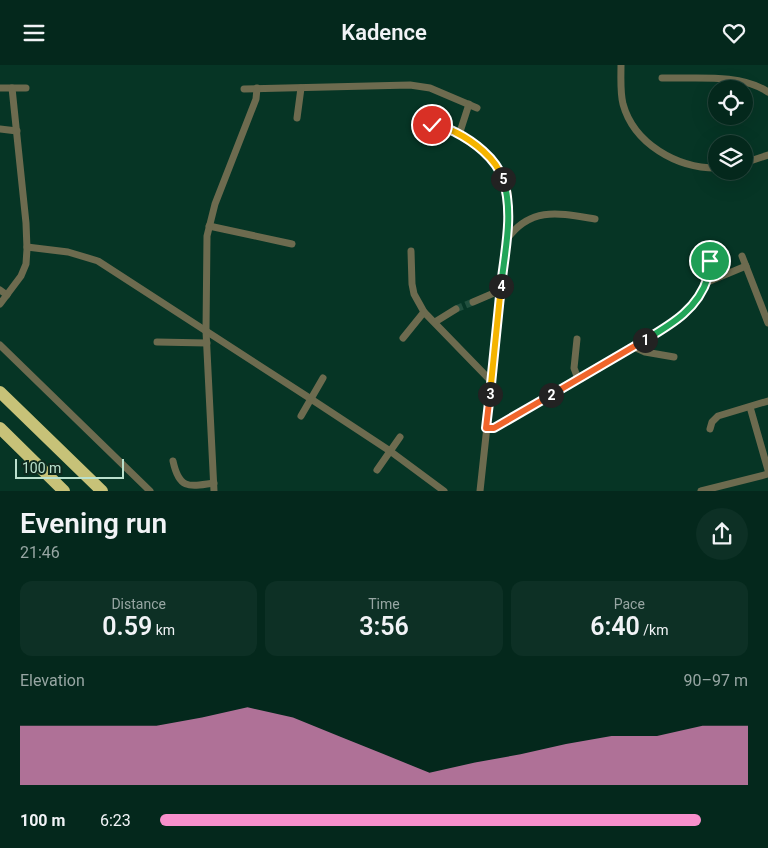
<!DOCTYPE html>
<html lang="en">
<head>
<meta charset="utf-8">
<style>
	:root { --surface:#04281c; --page:#0d3025; --text:#f1f3f6; --muted:#97a6a3; --line:#25443b; --accent:#f890cc }
	body { margin:0; font-family:Roboto,sans-serif; background:var(--page); color:var(--text); height:100vh; display:flex; flex-direction:column; font-size:19px; white-space:nowrap }
	* { box-sizing:border-box; margin:0 }
	p { font-size:16px; color:var(--muted) }
	.icon { flex:none; width:28px; height:28px; fill:none; stroke:currentColor; stroke-width:2; stroke-linecap:round; stroke-linejoin:round }
	.map { position:relative; height:426px; overflow:hidden }
	.side { display:flex; flex-direction:column; background:var(--surface); flex:1 }
	.side>* { flex:none }
	.controls { position:absolute; left:708px; top:15px; display:grid; gap:10px }
	.controls a { display:grid; place-items:center; width:45px; height:45px; border-radius:50%; background:var(--surface); box-shadow:0 5px 20px #0002,0 0 0 1px var(--line); font-size:25px }
	.scale { position:absolute; left:15px; bottom:12px; width:109px; box-sizing:border-box; padding-left:5px; border:2px solid #b9e0cd; border-top:0; font-size:14px; line-height:18px; white-space:nowrap; color:#b9e0cd; -webkit-text-stroke:4px #0e291e; paint-order:stroke }
	.pin { position:absolute; display:grid; place-items:center; width:42px; height:42px; color:#fff; margin:-21px; border:2px solid #fff; border-radius:50%; box-shadow:0 1px 5px #0007 }
	.km { position:absolute; width:25px; height:25px; margin:-12px; border-radius:50%; background:#222; color:#fff; font-size:14px; line-height:25px; text-align:center }
	.round { display:grid; place-items:center; flex:none; width:52px; height:52px; border-radius:26px; background:var(--page) }
	.overview { display:flex; align-items:center; justify-content:space-between; height:85px; padding:0 20px }
	h1 { font-size:28px; font-weight:600; line-height:38px }
	.metrics { display:grid; grid-template-columns:repeat(3,1fr); gap:8px; height:85px; padding:5px 20px }
	.metrics div { display:grid; align-content:center; border-radius:12px; background:var(--page); text-align:center }
	.metrics b { font-size:25px; font-weight:600 }
	.metrics small { font-size:14px; font-weight:400 }
	.metrics p { font-size:14px }
	.chart { height:140px; padding:10px 20px }
	.chart p { display:flex; justify-content:space-between }
	.chart svg { width:100%; height:90px; margin-top:5px; fill:var(--accent); opacity:.7 }
	ul { padding:0 20px; list-style:none; font-size:16px }
	li { display:grid; grid-template-columns:80px 60px 1fr; align-items:center; height:38px }
	li i { height:12px; border-radius:6px; background:var(--accent) }
	header { display:flex; justify-content:space-between; align-items:center; height:65px; padding:0 20px; background:var(--surface); font-size:22px; font-weight:600 }
	.map>svg:first-child { display:block }
	.lines { fill:none; stroke-linecap:round; stroke-linejoin:round }
	.street-tunnel { stroke:#214f3e; stroke-width:7; stroke-dasharray:7 3.5; stroke-linecap:butt }
	.street { stroke:#6d6b4f; stroke-width:7 }
	.highway { stroke:#c7c278; stroke-width:12 }
	.split-1-casing { stroke:#fff; stroke-width:10 }
	.split-2-casing { stroke:#fff; stroke-width:10 }
	.split-3-casing { stroke:#fff; stroke-width:10 }
	.split-4-casing { stroke:#fff; stroke-width:10 }
	.split-5-casing { stroke:#fff; stroke-width:10 }
	.split-6-casing { stroke:#fff; stroke-width:10 }
	.split-1 { stroke:#22a559; stroke-width:6 }
	.split-2 { stroke:#f0652b; stroke-width:6 }
	.split-3 { stroke:#f0652b; stroke-width:6 }
	.split-4 { stroke:#f5b400; stroke-width:6 }
	.split-5 { stroke:#22a559; stroke-width:6 }
	.split-6 { stroke:#f5b400; stroke-width:6 }
</style>
</head>
<body>
<header><svg class="icon" aria-label="menu" viewBox="0 0 24 24"><path d="M4 6h16M4 12h16M4 18h16"/></svg>Kadence<svg class="icon" aria-label="heart" viewBox="0 0 24 24"><path d="M12 20l-8-8c-3-5 5-10 8-4 3-6 11-1 8 4z"/></svg></header>
<div class="map">
<svg width="768" height="426" viewBox="0 0 768 426">
	<rect width="100%" height="100%" fill="#063525"/>
	<g class="lines">
		<!-- street-tunnel -->
		<path class="street-tunnel" d="M456 244 473 237"/>
		<!-- street -->
		<g class="street">
			<path d="M621 0C621 13 620 27 623 39 634 79 677 103 716 103"/>
			<path d="M662 13C694 14 740 8 768 27"/>
			<path d="M0 23H26"/>
			<path d="M244 24 410 20 430 23 477 43"/>
			<path d="M297 53 301 23"/>
			<path d="M418 57 453 66 487 89 502 110 508 127 509 158 480 426"/>
			<path d="M0 64 17 66"/>
			<path d="M459 70 469 39"/>
			<path d="M744 98 768 90"/>
			<path d="M209 161 292 179"/>
			<path d="M507 174C531 141 559 148 595 154"/>
			<path d="M27 182 68 187 98 196 311 334 390 386 444 426"/>
			<path d="M411 186 412 219 414 229 424 247 491 316"/>
			<path d="M742 191 768 258"/>
			<path d="M705 218 746 201"/>
			<path d="M0 225 7 230"/>
			<path d="M473 237 501 225"/>
			<path d="M0 239 21 211 26 199 27 184 26 158 12 23"/>
			<path d="M435 257 456 244"/>
			<path d="M403 273 424 247"/>
			<path d="M577 274 574 303 578 314"/>
			<path d="M157 277 207 278"/>
			<path d="M0 280 150 426"/>
			<path d="M634 282 645 287 674 292"/>
			<path d="M750 342 768 405"/>
			<path d="M301 351 323 313"/>
			<path d="M486 363H493L678 255C701 234 704 225 710 196"/>
			<path d="M710 364 712 357 718 351 768 336"/>
			<path d="M173 396C179 424 188 422 214 418"/>
			<path d="M377 405 400 372"/>
			<path d="M214 426 206 266 207 171 215 139 256 34 257 23"/>
			<path d="M701 426 768 409"/>
		</g>
		<!-- highway -->
		<g class="highway">
			<path d="M0 327 102 426"/>
			<path d="M0 363 64 426"/>
		</g>
	</g>
	<g class="lines">
		<!-- split-1 casing -->
		<g class="split-1-casing">
			<path id="split-1" d="M645 275C672 259 698 244 708 212 710 207 709 201 710 196"/>
		</g>
		<!-- split-2 casing -->
		<g class="split-2-casing">
			<path id="split-2" d="M551 330 645 275"/>
		</g>
		<!-- split-3 casing -->
		<g class="split-3-casing">
			<path id="split-3" d="M490 329 486 363H494L551 330"/>
		</g>
		<!-- split-4 casing -->
		<g class="split-4-casing">
			<path id="split-4" d="M490 329 501 221"/>
		</g>
		<!-- split-5 casing -->
		<g class="split-5-casing">
			<path id="split-5" d="M501 221C505 185 514 148 503 114"/>
		</g>
		<!-- split-6 casing -->
		<g class="split-6-casing">
			<path id="split-6" d="M432 60C439 62 448 63 455 67 473 76 496 93 503 114"/>
		</g>
		<!-- split-1 -->
		<use href="#split-1" class="split-1"/>
		<!-- split-2 -->
		<use href="#split-2" class="split-2"/>
		<!-- split-3 -->
		<use href="#split-3" class="split-3"/>
		<!-- split-4 -->
		<use href="#split-4" class="split-4"/>
		<!-- split-5 -->
		<use href="#split-5" class="split-5"/>
		<!-- split-6 -->
		<use href="#split-6" class="split-6"/>
	</g>
</svg>
<div class="controls">
<a><svg class="icon" aria-label="locate" viewBox="0 0 24 24"><circle cx="12" cy="12" r="6"/><path d="M12 2v4M12 18v4M2 12h4M18 12h4"/></svg></a>
<a><svg class="icon" aria-label="layers" viewBox="0 0 24 24"><path d="M12 4l9 5-9 5-9-5zM3 14l9 5 9-5"/></svg></a>
</div>
<div class="scale">100 m</div>
<div class="pin" style="left:710px;top:196px;background:#1e9e55"><svg class="icon" aria-label="arrive" viewBox="0 0 24 24"><path d="M6 21V4h12l-3 4 3 4H6"/></svg></div>
<div class="pin" style="left:432px;top:60px;background:#d93025"><svg class="icon" aria-label="check" viewBox="0 0 24 24"><path d="M5 12l5 5 9-10"/></svg></div>
<b class="km" style="left:645px;top:275px">1</b>
<b class="km" style="left:551px;top:330px">2</b>
<b class="km" style="left:490px;top:329px">3</b>
<b class="km" style="left:501px;top:221px">4</b>
<b class="km" style="left:503px;top:114px">5</b>
</div>
<section class="side">
<div class="overview"><div><h1>Evening run</h1><p>21:46</p></div><a class="round"><svg class="icon" aria-label="share" viewBox="0 0 24 24"><path d="M12 15V3M7 8l5-5 5 5M5 13v7h14v-7"/></svg></a></div>
<div class="metrics">
<div><p>Distance</p><b>0.59<small> km</small></b></div>
<div><p>Time</p><b>3:56</b></div>
<div><p>Pace</p><b>6:40<small> /km</small></b></div>
</div>
<div class="chart"><p><span>Elevation</span>90–97 m</p>
<svg viewBox="0 0 160 44" preserveAspectRatio="none"><path d="M0 44V15L10 15L20 15L30 15L40 11L50 6L60 11L70 20L80 29L90 38L100 33L110 29L120 24L130 20L140 20L150 15L160 15V44z"/></svg>
</div>
<ul>
<li><b>100 m</b>6:23<i style="width:92%"></i></li>
</ul>
</section>
</body>
</html>
